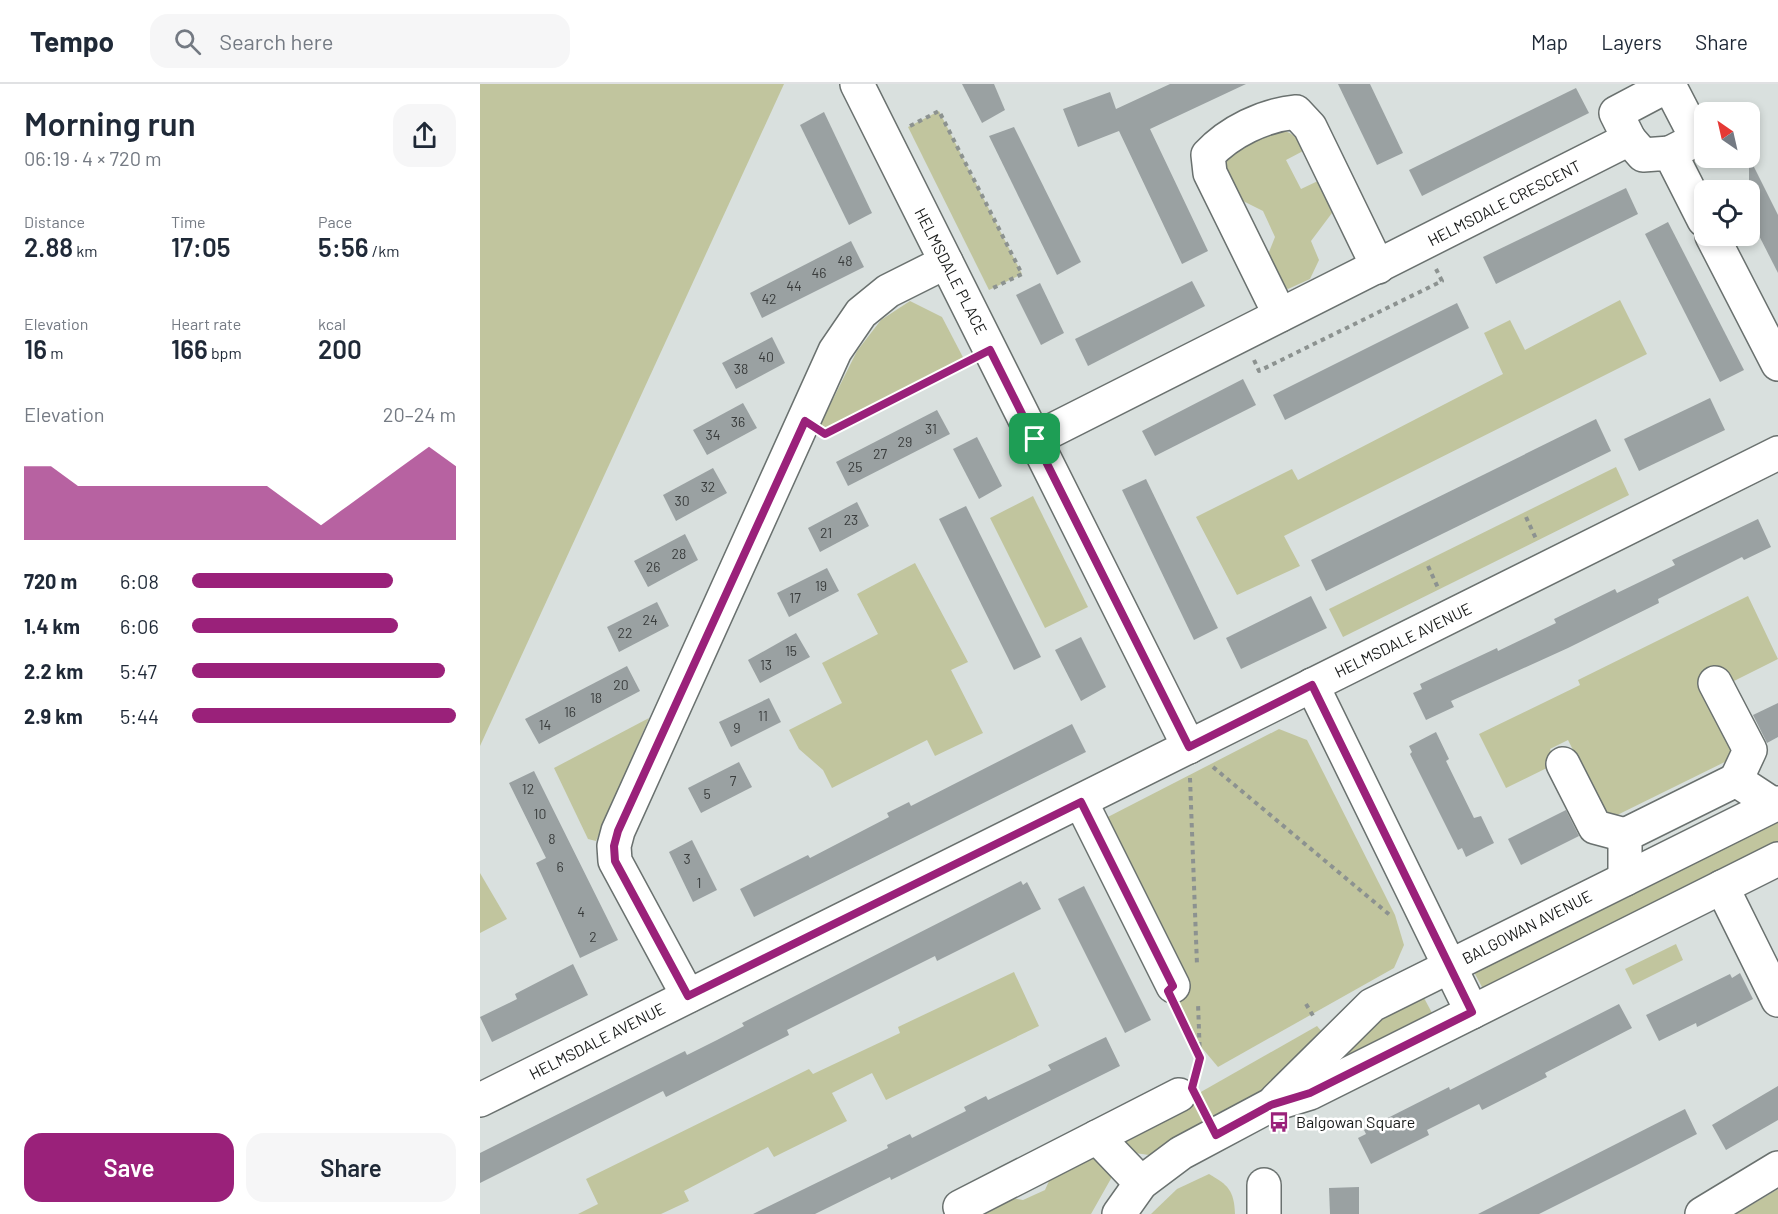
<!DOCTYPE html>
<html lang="en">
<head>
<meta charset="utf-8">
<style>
	:root { --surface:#fff; --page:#f6f6f7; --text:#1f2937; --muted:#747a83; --line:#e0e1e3; --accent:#9a217a }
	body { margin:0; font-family:Barlow,sans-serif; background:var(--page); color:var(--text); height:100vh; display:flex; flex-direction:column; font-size:22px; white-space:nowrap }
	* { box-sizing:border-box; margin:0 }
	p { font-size:20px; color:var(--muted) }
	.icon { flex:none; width:33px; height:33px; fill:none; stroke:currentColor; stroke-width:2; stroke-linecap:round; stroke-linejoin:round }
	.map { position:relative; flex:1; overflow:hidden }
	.sheet { display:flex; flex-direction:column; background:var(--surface); width:480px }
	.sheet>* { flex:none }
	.needle { width:39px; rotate:326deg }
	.controls { position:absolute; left:1214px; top:18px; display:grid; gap:12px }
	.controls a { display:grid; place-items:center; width:66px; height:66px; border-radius:12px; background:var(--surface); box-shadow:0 3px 9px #0003; font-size:30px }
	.pin { position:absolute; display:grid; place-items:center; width:51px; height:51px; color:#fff; margin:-26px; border-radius:12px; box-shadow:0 3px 9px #0006 }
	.round { display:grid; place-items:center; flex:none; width:63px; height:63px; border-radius:18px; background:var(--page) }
	.overview { display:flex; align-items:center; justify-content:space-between; height:102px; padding:0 24px }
	h1 { font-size:33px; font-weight:600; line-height:45px }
	.figures { display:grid; grid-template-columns:repeat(3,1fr); gap:9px; height:102px; padding:6px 24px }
	.figures div { display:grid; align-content:center }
	.figures b { font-size:26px; font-weight:600 }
	.figures small { font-size:16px; font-weight:400 }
	.figures p { font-size:16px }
	.chart { height:168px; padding:12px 24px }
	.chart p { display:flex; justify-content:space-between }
	.chart svg { width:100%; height:108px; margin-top:6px; fill:var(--accent); opacity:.7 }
	.button { display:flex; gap:12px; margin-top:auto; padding:12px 24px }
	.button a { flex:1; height:69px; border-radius:18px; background:var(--accent); color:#fff; font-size:24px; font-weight:600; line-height:69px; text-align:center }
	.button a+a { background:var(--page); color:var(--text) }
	ul { padding:0 24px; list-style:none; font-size:20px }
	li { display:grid; grid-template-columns:96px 72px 1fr; align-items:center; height:45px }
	li i { height:15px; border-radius:8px; background:var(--accent) }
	header { display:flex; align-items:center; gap:36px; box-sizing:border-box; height:84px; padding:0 30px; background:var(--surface); border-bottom:2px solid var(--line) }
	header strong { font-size:28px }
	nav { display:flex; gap:33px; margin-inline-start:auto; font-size:21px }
	.search { width:420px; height:54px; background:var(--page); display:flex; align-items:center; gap:15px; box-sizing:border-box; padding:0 21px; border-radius:18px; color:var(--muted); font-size:22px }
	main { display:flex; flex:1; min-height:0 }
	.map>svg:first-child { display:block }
	.green { fill:#c1c59e }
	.building { fill:#9aa1a2 }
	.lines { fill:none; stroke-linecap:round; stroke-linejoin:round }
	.minor-casing { stroke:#6a716f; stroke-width:36 }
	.path { stroke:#8c9290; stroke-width:4; stroke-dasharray:4.5 4.5; stroke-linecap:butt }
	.minor { stroke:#fff; stroke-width:33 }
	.route-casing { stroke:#fff; stroke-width:12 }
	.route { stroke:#9a217a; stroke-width:8 }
	.labels { text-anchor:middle; stroke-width:5; stroke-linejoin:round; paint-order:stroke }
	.number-label { font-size:14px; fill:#393c3c }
	.street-label { font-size:16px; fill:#191b1a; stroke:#fff }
	.poi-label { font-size:16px; fill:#191b1a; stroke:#fff; text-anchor:start }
</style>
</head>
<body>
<header>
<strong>Tempo</strong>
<div class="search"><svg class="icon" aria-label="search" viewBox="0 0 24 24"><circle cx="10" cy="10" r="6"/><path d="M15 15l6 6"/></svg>Search here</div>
<nav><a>Map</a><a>Layers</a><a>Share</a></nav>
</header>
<main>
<section class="sheet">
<div class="overview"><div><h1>Morning run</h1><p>06:19 · 4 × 720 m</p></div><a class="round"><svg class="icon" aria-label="share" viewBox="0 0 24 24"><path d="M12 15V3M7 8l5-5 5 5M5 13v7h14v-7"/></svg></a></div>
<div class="figures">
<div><p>Distance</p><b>2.88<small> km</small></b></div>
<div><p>Time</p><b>17:05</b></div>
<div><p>Pace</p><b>5:56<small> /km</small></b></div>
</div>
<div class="figures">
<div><p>Elevation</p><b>16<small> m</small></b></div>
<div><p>Heart rate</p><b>166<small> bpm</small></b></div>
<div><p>kcal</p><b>200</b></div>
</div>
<div class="chart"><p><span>Elevation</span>20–24 m</p>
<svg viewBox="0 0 160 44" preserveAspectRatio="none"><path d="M0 44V14L10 14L20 22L30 22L40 22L50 22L60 22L70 22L80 22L90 22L100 30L110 38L120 30L130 22L140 14L150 6L160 14V44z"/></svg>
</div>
<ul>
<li><b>720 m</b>6:08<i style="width:76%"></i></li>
<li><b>1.4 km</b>6:06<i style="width:78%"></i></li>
<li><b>2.2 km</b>5:47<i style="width:96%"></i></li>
<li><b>2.9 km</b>5:44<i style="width:100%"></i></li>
</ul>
<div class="button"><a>Save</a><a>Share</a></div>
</section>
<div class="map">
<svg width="1298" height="1130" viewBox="0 0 1298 1130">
	<rect width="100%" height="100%" fill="#d9e0de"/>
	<!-- green -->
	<g class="green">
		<path d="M0 0H304L0 662Z"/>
		<path d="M459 27 542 190 509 206 428 43Z"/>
		<path d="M793 45C810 47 817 51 825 66L806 76 821 105 840 96 855 125 831 157 839 176 830 195 808 205 794 196 785 178 795 153 783 127 755 113 745 92 746 77 753 65Z"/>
		<path d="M1140 216 1167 270 804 452 820 482 757 511 716 433 812 385 818 396 1023 290 1004 249 1030 236 1045 266Z"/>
		<path d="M430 217 462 233 486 279 345 349 338 345 377 267 401 236Z"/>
		<path d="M1136 383 1149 411 863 553 849 525Z"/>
		<path d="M553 412 608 523 565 544 510 434Z"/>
		<path d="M435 479 488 578 471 586 503 649 455 672 447 656 352 704 343 686 319 665 309 646 362 619 342 579 398 550 377 510Z"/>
		<path d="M1268 512 1298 575 1238 605 1263 669 1121 739 1098 676 1088 656 1070 665 1077 679 1026 704 999 650 1100 601 1098 596Z"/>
		<path d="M169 634 116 757 108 755 74 684Z"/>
		<path d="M799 645 827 656 915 831 924 861 914 884 738 983 712 952 622 736Z"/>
		<path d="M1298 726V768L1016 907 1002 903 995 890 998 877Z"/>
		<path d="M0 789 27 835 0 849Z"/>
		<path d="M1196 860 1203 876 1153 901 1145 885Z"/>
		<path d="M534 888 559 942 406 1016 392 989 352 1009 367 1037 294 1073 288 1063 204 1107 209 1117 181 1130H98L118 1120 106 1095 329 985 333 990 420 949 418 943Z"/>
		<path d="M943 912 952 929 950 941 835 999 880 937Z"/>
		<path d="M837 942 843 949 782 1009 669 1071 655 1069 646 1061 647 1050Z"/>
		<path d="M610 1070 624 1075 633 1091 611 1130H505L496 1128 525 1113 543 1116 565 1106 573 1088Z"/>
		<path d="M729 1090C748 1101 754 1106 755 1130H671L697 1105Z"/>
		<path d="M1298 1105V1130H1256Z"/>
	</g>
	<!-- building -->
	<g class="building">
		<path d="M482 0H514L525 26 502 39Z"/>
		<path d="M690 0H766L670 45 728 167 702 180 639 47 598 63 583 25 630 8 636 25Z"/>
		<path d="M858 0H890L923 69 897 81Z"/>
		<path d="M1096 4 1109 29 942 112 929 86Z"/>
		<path d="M344 28 392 129 369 141 320 41Z"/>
		<path d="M534 43 601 178 577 191 509 52Z"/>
		<path d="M1269 73 1298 131V189L1269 132Z"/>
		<path d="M1146 104 1158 130 1016 200 1003 173Z"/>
		<path d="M1188 138 1264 286 1240 298 1165 150Z"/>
		<path d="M371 157 384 183 282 234 270 209Z"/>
		<path d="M712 197 725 222 608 282 595 255Z"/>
		<path d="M560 199 584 249 561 261 536 211Z"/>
		<path d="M977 219 989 244 805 336 793 311Z"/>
		<path d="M292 253 305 279 256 305 242 279Z"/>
		<path d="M763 295 776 321 675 372 662 347Z"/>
		<path d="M1230 314 1245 346 1159 387 1144 355Z"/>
		<path d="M263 319 277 344 227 371 213 346Z"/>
		<path d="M457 326 470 350 368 402 356 378Z"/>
		<path d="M1116 335 1131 367 846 507 831 476Z"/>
		<path d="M497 353 522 402 499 415 473 365Z"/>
		<path d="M233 384 247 409 196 437 183 411Z"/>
		<path d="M666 395 738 544 714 556 642 406Z"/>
		<path d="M377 418 389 442 340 468 328 444Z"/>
		<path d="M486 422 561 573 534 586 459 435Z"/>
		<path d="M1278 435 1291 463 1264 476 1262 473 1178 515 1179 519 1088 564 971 617 974 623 946 636 933 609 942 605 940 600 1017 564 1018 567 1076 539 1074 535 1135 505 1137 509 1195 481 1192 476Z"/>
		<path d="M205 450 218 476 168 503 154 477Z"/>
		<path d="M347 484 359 507 309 533 297 509Z"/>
		<path d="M831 512 847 544 761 585 746 554Z"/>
		<path d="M177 518 189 542 139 568 127 543Z"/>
		<path d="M316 549 330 573 280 599 268 576Z"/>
		<path d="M601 553 626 603 601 617 575 566Z"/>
		<path d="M147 582 160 607 59 660 45 635Z"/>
		<path d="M289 614 301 638 251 663 239 638Z"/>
		<path d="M1298 619V653L1287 659 1273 631Z"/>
		<path d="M592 640 606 668 274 833 260 805 328 771 330 774 409 733 407 729 429 718 431 722Z"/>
		<path d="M956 648 969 675 966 677 994 734 1001 732 1014 759 986 773 982 764 978 766 930 670 932 668 929 662Z"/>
		<path d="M259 678 272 703 221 729 208 704Z"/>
		<path d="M54 687 138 856 100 874 56 779 66 774 29 699Z"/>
		<path d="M1086 726 1099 752 1041 781 1028 755Z"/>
		<path d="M212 756 237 806 213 818 189 768Z"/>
		<path d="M541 797 543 801 547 798 561 825 457 877 455 872 307 946 309 951 186 1013 183 1007 0 1099V1069L205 967 207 971 237 956 264 942 262 939Z"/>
		<path d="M604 802 671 936 645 949 578 815Z"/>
		<path d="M93 880 108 911 12 958 0 933 37 915 35 910Z"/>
		<path d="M1260 889 1273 915 1217 943 1216 939 1179 957 1166 931 1250 890 1252 894Z"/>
		<path d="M1139 920 1152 944 1065 989 1067 993 1002 1026 999 1020 947 1046 949 1051 891 1080 878 1054 886 1050 884 1046 969 1003 970 1006Z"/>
		<path d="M626 953 640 982 411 1096 410 1093 335 1130H273L408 1064 407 1061 430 1050 432 1054 486 1027 484 1023 506 1012 508 1016 571 986 568 981Z"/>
		<path d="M1298 1002V1036L1246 1066 1232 1041Z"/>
		<path d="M1205 1025 1217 1050 1155 1082 1059 1130H998Z"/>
		<path d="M879 1103V1130H850L849 1104Z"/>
	</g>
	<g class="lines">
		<!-- minor casing -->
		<g class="minor-casing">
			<g id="minor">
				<path d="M377 0 709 663"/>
				<path d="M1149 55 1136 29 1189 1 1217 55 1190 69"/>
				<path d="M1232 152 1298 280"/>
				<path d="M800 231 730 89 728 71C749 48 784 31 816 28L830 43 898 183"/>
				<path d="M555 355 1149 55 1163 71 1190 69 1224 136"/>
				<path d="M1235 599 1270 666 1256 696"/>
				<path d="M832 601 992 928"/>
				<path d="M1083 680 1115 743 1145 751"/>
				<path d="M601 718 693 902"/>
				<path d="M1145 795V751L1256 696 1294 721"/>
				<path d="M1242 803 1298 916"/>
				<path d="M208 912 135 777 134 762 138 747 355 267 381 229 408 207 466 178"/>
				<path d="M0 1016 1298 369"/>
				<path d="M796 1016 892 921 1298 719"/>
				<path d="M617 1053 661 1099"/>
				<path d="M784 1101V1130"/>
				<path d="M480 1123 699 1011"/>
				<path d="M639 1130 661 1099 701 1069 791 1021 830 1009 1298 775"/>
				<path d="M1222 1130 1298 1084"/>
			</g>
		</g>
		<!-- path -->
		<g class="path">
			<path d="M430 42 459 27 542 190 511 205"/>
			<path d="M774 276 779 287 962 197 956 185"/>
			<path d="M352 346 485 280"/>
			<path d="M1046 433 1057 457"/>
			<path d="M948 482 959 506"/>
			<path d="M733 683 911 832"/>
			<path d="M710 694 717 881"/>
			<path d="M826 920 835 935"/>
			<path d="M698 929 718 970"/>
			<path d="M716 989 720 974 718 919"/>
		</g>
		<!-- minor -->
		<use href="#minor" class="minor"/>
	</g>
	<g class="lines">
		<!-- route casing -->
		<g class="route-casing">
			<path id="route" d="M510 266 709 663 832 601 992 928 830 1009 791 1021 736 1051 712 1004 720 974 688 907 693 902 601 718 208 912 135 777 134 762 138 747 325 337 345 350Z"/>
		</g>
		<!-- route -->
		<use href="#route" class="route"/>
	</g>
	<!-- icons -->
	<defs>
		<g id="bus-bare" transform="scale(1.62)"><path d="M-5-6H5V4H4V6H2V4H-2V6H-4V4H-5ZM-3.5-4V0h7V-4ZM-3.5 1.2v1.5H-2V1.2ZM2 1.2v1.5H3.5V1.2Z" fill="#9a217a" stroke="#fff" stroke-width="2.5" paint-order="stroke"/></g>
	</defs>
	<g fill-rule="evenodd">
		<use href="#bus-bare" x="799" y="1038"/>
	</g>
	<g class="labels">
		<!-- number labels -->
		<g class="number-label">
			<text x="365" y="182">48</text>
			<text x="339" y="194">46</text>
			<text x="314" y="207">44</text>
			<text x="289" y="220">42</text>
			<text x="286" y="278">40</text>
			<text x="261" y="290">38</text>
			<text x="258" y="343">36</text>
			<text x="451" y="350">31</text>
			<text x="233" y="356">34</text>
			<text x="425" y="363">29</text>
			<text x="400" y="375">27</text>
			<text x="375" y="388">25</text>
			<text x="228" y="408">32</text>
			<text x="202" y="422">30</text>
			<text x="371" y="441">23</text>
			<text x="346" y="454">21</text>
			<text x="199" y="475">28</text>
			<text x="173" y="488">26</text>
			<text x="341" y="507">19</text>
			<text x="315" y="519">17</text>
			<text x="170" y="541">24</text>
			<text x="145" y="554">22</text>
			<text x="311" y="572">15</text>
			<text x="286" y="586">13</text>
			<text x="141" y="606">20</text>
			<text x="116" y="619">18</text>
			<text x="90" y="633">16</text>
			<text x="283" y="637">11</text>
			<text x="65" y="646">14</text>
			<text x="257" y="649">9</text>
			<text x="253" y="702">7</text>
			<text x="48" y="710">12</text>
			<text x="227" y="715">5</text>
			<text x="60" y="735">10</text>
			<text x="72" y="760">8</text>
			<text x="207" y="780">3</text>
			<text x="80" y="788">6</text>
			<text x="219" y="804">1</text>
			<text x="101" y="833">4</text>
			<text x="113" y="858">2</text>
		</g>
		<!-- street labels -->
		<g class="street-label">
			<text transform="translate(1024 119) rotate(-27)" y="6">HELMSDALE CRESCENT</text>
			<text transform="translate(471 187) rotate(63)" y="6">HELMSDALE PLACE</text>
			<text transform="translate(923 556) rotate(-26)" y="6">HELMSDALE AVENUE</text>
			<text transform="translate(1047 843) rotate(-27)" y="6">BALGOWAN AVENUE</text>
			<text transform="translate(117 957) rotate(-27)" y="6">HELMSDALE AVENUE</text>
		</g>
		<!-- poi labels -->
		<g class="poi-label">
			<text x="816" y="1044">Balgowan Square</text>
		</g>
	</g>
</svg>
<div class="controls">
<a><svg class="needle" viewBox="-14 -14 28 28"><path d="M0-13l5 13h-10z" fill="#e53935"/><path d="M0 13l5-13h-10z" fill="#747a83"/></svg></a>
<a><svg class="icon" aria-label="locate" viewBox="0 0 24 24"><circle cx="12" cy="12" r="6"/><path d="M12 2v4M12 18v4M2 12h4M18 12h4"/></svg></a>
</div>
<div class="pin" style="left:555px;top:355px;background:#1e9e55"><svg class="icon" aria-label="arrive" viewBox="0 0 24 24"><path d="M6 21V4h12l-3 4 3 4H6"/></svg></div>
</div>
</main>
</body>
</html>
